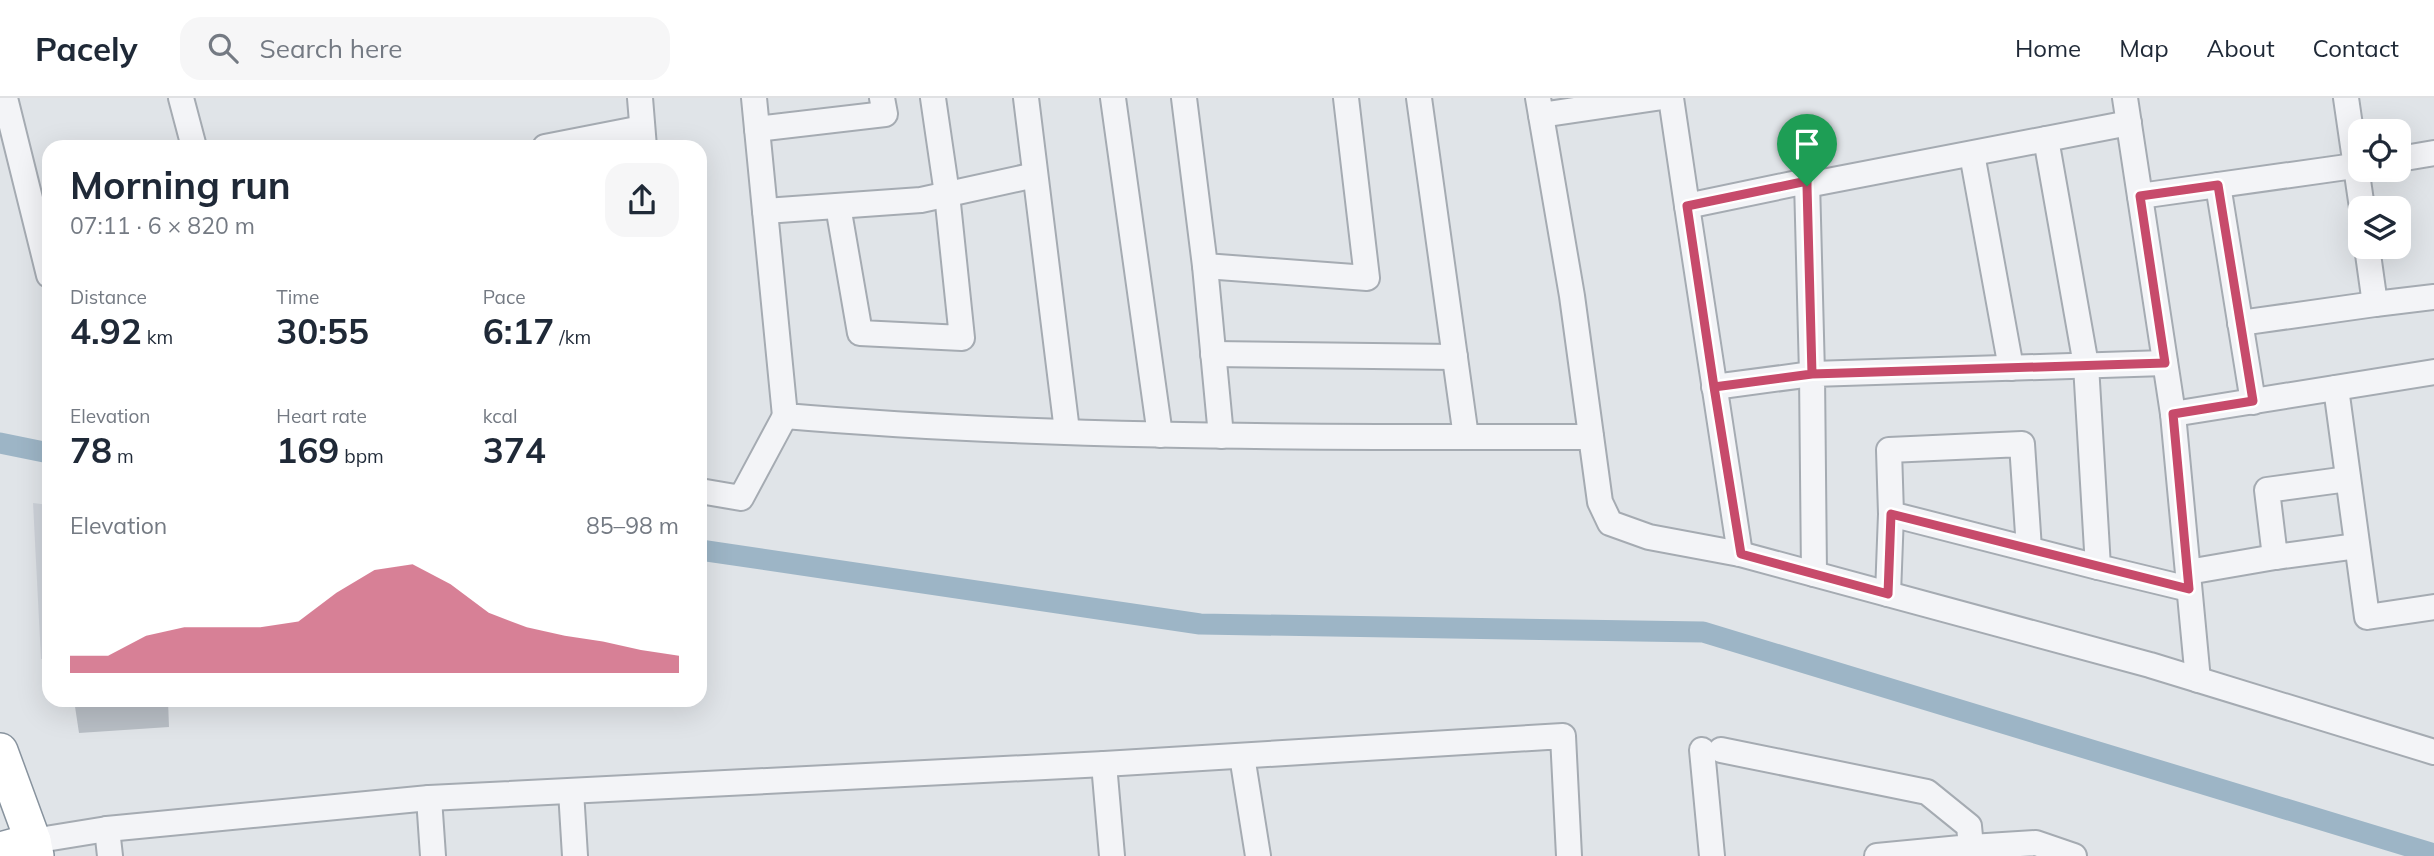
<!DOCTYPE html>
<html lang="en">
<head>
<meta charset="utf-8">
<style>
	:root { --surface:#fff; --page:#f6f6f7; --text:#1f2937; --muted:#747a83; --line:#e0e1e3; --accent:#c74b6b }
	body { margin:0; font-family:Mulish,sans-serif; background:var(--page); color:var(--text); height:100vh; display:flex; flex-direction:column; font-size:26px; white-space:nowrap }
	* { box-sizing:border-box; margin:0 }
	p { font-size:23px; color:var(--muted) }
	.icon { flex:none; width:38px; height:38px; fill:none; stroke:currentColor; stroke-width:2; stroke-linecap:round; stroke-linejoin:round }
	.map { position:relative; flex:1; overflow:hidden }
	.side { position:absolute; left:42px; top:42px; width:665px; height:567px; display:flex; flex-direction:column; background:var(--surface); border-radius:21px; box-shadow:0 7px 28px #0002 }
	.side>* { flex:none }
	.fabs { position:absolute; left:2348px; top:21px; display:grid; gap:14px }
	.fabs a { display:grid; place-items:center; width:63px; height:63px; border-radius:14px; background:var(--surface); box-shadow:0 7px 28px #0002; font-size:35px }
	.pin { position:absolute; display:grid; place-items:center; width:60px; height:60px; color:#fff; margin:-72px -30px; border-radius:50% 50% 50% 0; rotate:-45deg; box-shadow:0 0 7px #0007 }
	.pin .icon { rotate:45deg }
	.round { display:grid; place-items:center; flex:none; width:74px; height:74px; border-radius:21px; background:var(--page) }
	.head { display:flex; align-items:center; justify-content:space-between; height:119px; padding:0 28px }
	h1 { font-size:38px; font-weight:700; line-height:52px }
	.metrics { display:grid; grid-template-columns:repeat(3,1fr); gap:10px; height:119px; padding:7px 28px }
	.metrics div { display:grid; align-content:center }
	.metrics b { font-size:35px; font-weight:700 }
	.metrics small { font-size:19px; font-weight:400 }
	.metrics p { font-size:19px }
	.chart { height:196px; padding:14px 28px }
	.chart p { display:flex; justify-content:space-between }
	.chart svg { width:100%; height:126px; margin-top:7px; fill:var(--accent); opacity:.7 }
	header { display:flex; align-items:center; gap:42px; box-sizing:border-box; height:98px; padding:0 35px; background:var(--surface); border-bottom:2px solid var(--line) }
	header strong { font-size:33px }
	nav { display:flex; gap:38px; margin-inline-start:auto; font-size:24px }
	.search { width:490px; height:63px; background:var(--page); display:flex; align-items:center; gap:18px; box-sizing:border-box; padding:0 24px; border-radius:21px; color:var(--muted); font-size:26px }
	.map>svg:first-child { display:block }
	.built { fill:#ced3da }
	.lines { fill:none; stroke-linecap:round; stroke-linejoin:round }
	.canal { stroke:#9db5c6; stroke-width:21 }
	.building { fill:#b8bec5 }
	.minor-casing { stroke:#a5abb2; stroke-width:28 }
	.highway-casing { stroke:#88939e; stroke-width:38 }
	.minor { stroke:#f3f4f7; stroke-width:24 }
	.highway { stroke:#fff; stroke-width:35 }
	.route-casing { stroke:#fff; stroke-width:14 }
	.route { stroke:#c74b6b; stroke-width:9 }
</style>
</head>
<body>
<header>
<strong>Pacely</strong>
<div class="search"><svg class="icon" aria-label="search" viewBox="0 0 24 24"><circle cx="10" cy="10" r="6"/><path d="M15 15l6 6"/></svg>Search here</div>
<nav><a>Home</a><a>Map</a><a>About</a><a>Contact</a></nav>
</header>
<div class="map">
<svg width="2434" height="758" viewBox="0 0 2434 758">
	<rect width="100%" height="100%" fill="#e0e4e8"/>
	<!-- built -->
	<path class="built" d="M33 405 49 407V561H41Z"/>
	<g class="lines">
		<!-- canal -->
		<g class="canal">
			<path d="M0 345 49 355"/>
			<path d="M700 452 1200 526 1703 534 2434 756"/>
		</g>
	</g>
	<!-- building -->
	<path class="building" d="M74 602H168L169 629 79 635Z"/>
	<g class="lines">
		<!-- minor casing -->
		<g class="minor-casing">
			<g id="minor">
				<path d="M5 0 49 177"/>
				<path d="M181 0 194 49"/>
				<path d="M640 0 644 49"/>
				<path d="M754 0 785 318C1053 341 1322 339 1591 339"/>
				<path d="M1026 0 1067 333"/>
				<path d="M1113 0 1160 337"/>
				<path d="M1184 0 1205 168 1367 180 1346 0"/>
				<path d="M1419 0 1466 339"/>
				<path d="M1538 0 1572 198 1600 404 1610 425 1649 439 1740 456 2150 567 2434 654"/>
				<path d="M1671 0 1687 108 1807 83 1812 276 1714 289"/>
				<path d="M2125 0 2173 316 2198 582"/>
				<path d="M2346 0 2362 110"/>
				<path d="M1541 17 1656 0"/>
				<path d="M757 31 885 16 882 0"/>
				<path d="M2046 41 2086 267 2098 469 2189 491"/>
				<path d="M545 49 642 30"/>
				<path d="M1972 56 2011 270"/>
				<path d="M2399 61 2434 55"/>
				<path d="M1807 87 2129 25"/>
				<path d="M2218 87 2253 304"/>
				<path d="M2140 98 2361 67"/>
				<path d="M838 108 860 235 962 240 947 96 933 0"/>
				<path d="M1687 108 1740 456"/>
				<path d="M765 113 921 102 1035 77"/>
				<path d="M2367 149 2375 206 2434 199"/>
				<path d="M1205 168 1221 338"/>
				<path d="M2240 225 2375 206"/>
				<path d="M1213 256 1455 259"/>
				<path d="M2336 290 2367 519 2434 509"/>
				<path d="M2173 316 2434 274"/>
				<path d="M2348 381 2267 392 2275 459 2357 448"/>
				<path d="M700 393 741 400 785 318"/>
				<path d="M2029 451 2022 346 1889 352 1891 416 2098 469"/>
				<path d="M2188 474 2275 459"/>
				<path d="M1814 476 1812 276 2165 265"/>
				<path d="M1888 496 1891 416"/>
				<path d="M1702 652 1712 758"/>
				<path d="M1721 652 1927 694 1969 728 1971 749 1877 758"/>
				<path d="M1242 658 1258 758"/>
				<path d="M1104 666 1112 758"/>
				<path d="M571 693 575 758"/>
				<path d="M429 700 433 758"/>
				<path d="M107 731 110 758"/>
				<path d="M33 743 107 731 429 700 1104 666 1563 638 1569 758"/>
				<path d="M1972 758 1971 749 2036 745 2074 758"/>
			</g>
		</g>
		<!-- highway casing -->
		<g class="highway-casing">
			<g id="highway">
				<path d="M0 653 33 743 36 758"/>
				<path d="M1 752 33 743"/>
			</g>
		</g>
		<!-- minor -->
		<use href="#minor" class="minor"/>
		<!-- highway -->
		<use href="#highway" class="highway"/>
	</g>
	<g class="lines">
		<!-- route casing -->
		<g class="route-casing">
			<path id="route" d="M1807 88 1812 276 1714 289 1741 456 1888 496 1891 416 2189 491 2173 316 2253 303 2218 87 2140 98 2165 265 1812 276 1714 289 1687 108 1807 83V88"/>
		</g>
		<!-- route -->
		<use href="#route" class="route"/>
	</g>
</svg>
<div class="fabs">
<a><svg class="icon" aria-label="locate" viewBox="0 0 24 24"><circle cx="12" cy="12" r="6"/><path d="M12 2v4M12 18v4M2 12h4M18 12h4"/></svg></a>
<a><svg class="icon" aria-label="layers" viewBox="0 0 24 24"><path d="M12 4l9 5-9 5-9-5zM3 14l9 5 9-5"/></svg></a>
</div>
<div class="pin" style="left:1807px;top:88px;background:#1e9e55"><svg class="icon" aria-label="arrive" viewBox="0 0 24 24"><path d="M6 21V4h12l-3 4 3 4H6"/></svg></div>
<section class="side">
<div class="head"><div><h1>Morning run</h1><p>07:11 · 6 × 820 m</p></div><a class="round"><svg class="icon" aria-label="share" viewBox="0 0 24 24"><path d="M12 15V3M7 8l5-5 5 5M5 13v7h14v-7"/></svg></a></div>
<div class="metrics">
<div><p>Distance</p><b>4.92<small> km</small></b></div>
<div><p>Time</p><b>30:55</b></div>
<div><p>Pace</p><b>6:17<small> /km</small></b></div>
</div>
<div class="metrics">
<div><p>Elevation</p><b>78<small> m</small></b></div>
<div><p>Heart rate</p><b>169<small> bpm</small></b></div>
<div><p>kcal</p><b>374</b></div>
</div>
<div class="chart"><p><span>Elevation</span>85–98 m</p>
<svg viewBox="0 0 160 44" preserveAspectRatio="none"><path d="M0 44V38L10 38L20 31L30 28L40 28L50 28L60 26L70 16L80 8L90 6L100 13L110 23L120 28L130 31L140 33L150 36L160 38V44z"/></svg>
</div>
</section>
</div>
</body>
</html>
